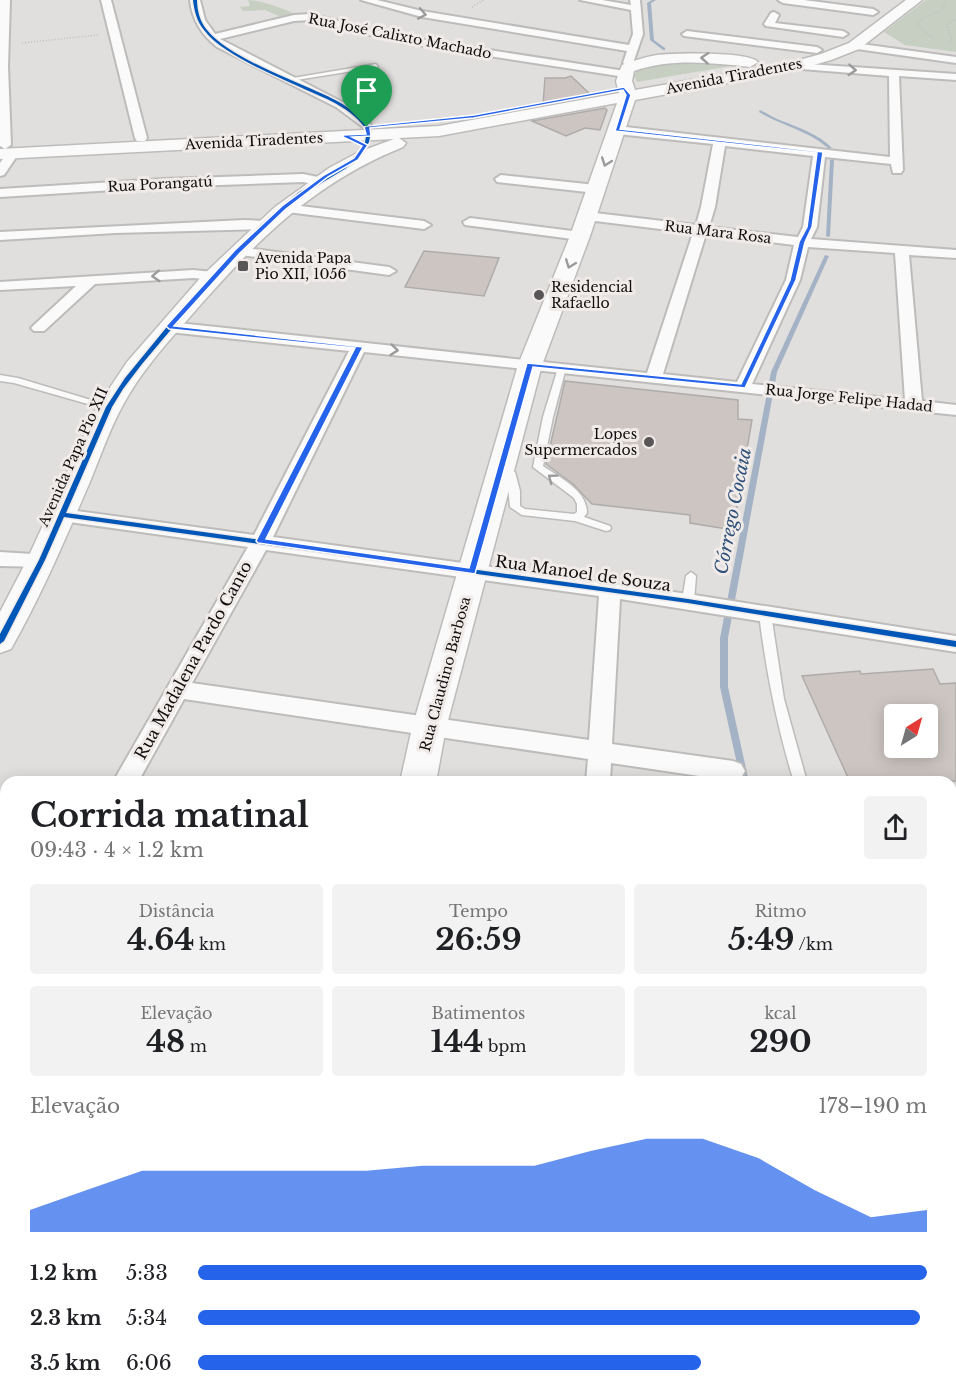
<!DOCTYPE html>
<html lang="pt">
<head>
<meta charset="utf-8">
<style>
	:root { --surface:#fff; --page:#f2f2f2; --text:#202124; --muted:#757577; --accent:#2563eb }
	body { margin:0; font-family:"Libre Baskerville",serif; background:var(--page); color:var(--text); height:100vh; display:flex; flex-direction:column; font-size:22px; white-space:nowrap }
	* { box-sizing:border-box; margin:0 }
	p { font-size:20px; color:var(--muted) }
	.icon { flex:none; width:33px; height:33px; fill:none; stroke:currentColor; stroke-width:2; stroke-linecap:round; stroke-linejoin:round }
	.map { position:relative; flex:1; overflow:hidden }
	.sheet { position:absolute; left:0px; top:776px; width:957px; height:622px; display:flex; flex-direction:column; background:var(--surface); border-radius:18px 18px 0 0; box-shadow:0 3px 15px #0003 }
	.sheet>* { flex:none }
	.needle { width:39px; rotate:37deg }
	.fabs { position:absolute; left:884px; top:704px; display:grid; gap:12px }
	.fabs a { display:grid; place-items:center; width:54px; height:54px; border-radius:6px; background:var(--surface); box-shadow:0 3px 15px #0003; font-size:30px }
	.pin { position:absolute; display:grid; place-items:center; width:51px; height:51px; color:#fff; margin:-62px -26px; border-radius:50% 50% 50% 0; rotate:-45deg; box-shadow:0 0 6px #0007 }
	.pin .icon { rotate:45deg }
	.round { display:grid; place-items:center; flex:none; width:63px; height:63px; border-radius:6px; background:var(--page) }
	.head { display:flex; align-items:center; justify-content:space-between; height:102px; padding:0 30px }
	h1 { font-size:33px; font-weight:800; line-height:45px }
	.figures { display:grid; grid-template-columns:repeat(3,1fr); gap:9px; height:102px; padding:6px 30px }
	.figures div { display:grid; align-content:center; border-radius:6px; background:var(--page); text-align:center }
	.figures b { font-size:30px; font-weight:800 }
	.figures small { font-size:16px; font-weight:400 }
	.figures p { font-size:16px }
	.chart { height:168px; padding:12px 30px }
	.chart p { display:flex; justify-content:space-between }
	.chart svg { width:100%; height:108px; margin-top:6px; fill:var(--accent); opacity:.7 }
	ul { padding:0 30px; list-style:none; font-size:20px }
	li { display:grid; grid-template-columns:96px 72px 1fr; align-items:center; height:45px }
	li i { height:15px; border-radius:8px; background:var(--accent) }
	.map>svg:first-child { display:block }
	.green { fill:#c6cfc2 }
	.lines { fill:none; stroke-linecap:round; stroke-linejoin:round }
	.stream { fill:#a3b2c4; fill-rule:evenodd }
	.building { fill:#cdc5c1; stroke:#aeacab; stroke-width:1.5; fill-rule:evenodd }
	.lane-casing { stroke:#bdbcba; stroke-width:3 }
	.street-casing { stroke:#bdbcba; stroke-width:4 }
	.secondary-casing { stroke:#bdbcba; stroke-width:3 }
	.path { stroke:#bfbfbe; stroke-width:1.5; stroke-dasharray:1 2; stroke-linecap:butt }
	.lane { fill:#fafafa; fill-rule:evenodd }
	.street { fill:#fafafa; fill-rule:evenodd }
	.secondary { fill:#fafafa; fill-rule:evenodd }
	.cycleway-casing { stroke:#f0ebe9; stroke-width:3 }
	.cycleway { fill:#0057b8; fill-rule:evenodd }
	.oneway { stroke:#9c9b9b }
	.route { fill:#2563eb; stroke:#fff; stroke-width:1.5; fill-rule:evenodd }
	.poi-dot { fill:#585656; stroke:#f0ebe9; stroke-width:2 }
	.labels { text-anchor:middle; stroke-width:6; stroke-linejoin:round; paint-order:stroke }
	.far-street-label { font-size:14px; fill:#0f0d0d; stroke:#f0ebe9 }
	.far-poi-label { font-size:14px; fill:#0f0d0d; stroke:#f0ebe9; text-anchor:start }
	.street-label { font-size:16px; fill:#0f0d0d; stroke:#f0ebe9 }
	.water-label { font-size:18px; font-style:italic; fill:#2f5179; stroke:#f0ebe9 }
</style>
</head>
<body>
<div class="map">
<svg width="956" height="1397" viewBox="0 0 956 1397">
	<rect width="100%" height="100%" fill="#e1dfdd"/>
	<!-- green -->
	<g class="green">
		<path d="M248 0C261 0 282 8 295 14L281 17 265 10 243 11 240 7 250 6Z"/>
		<path d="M926 0H956V52L905 45 884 32Z"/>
		<path d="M691 61 737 65 637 82 634 76 637 69 652 64Z"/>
	</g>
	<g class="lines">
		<!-- stream -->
		<g class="stream">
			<path d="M652 0H656L651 3 654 40 665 48V50H663L650 40 647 3Z"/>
			<path d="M760 110C767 113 774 118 782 121 800 128 818 134 832 148L829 149C808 130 782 126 759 112Z"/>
			<path d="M832 159 834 160 830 236 828 237 826 236 830 160Z"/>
			<path d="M825 255 829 256 777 372 728 638V687L749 782H741L720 687V638L771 372Z"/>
			<path d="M951 1361 955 1363 956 1365V1387L952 1385 951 1383Z"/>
		</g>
	</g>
	<!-- building -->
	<g class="building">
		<path d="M571 76 592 96 543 105 545 78H565Z"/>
		<path d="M605 108 607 110 600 130 585 128 566 136 532 121Z"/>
		<path d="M424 251 499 258 484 296 405 287Z"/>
		<path d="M565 381 738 400V419L752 420 733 530 690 523V515L592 504 573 484 546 464Z"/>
		<path d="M933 669 940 684 956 683V781L850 782 802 676 860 671 861 674ZM894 714H927V747H894Z"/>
	</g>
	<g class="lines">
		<!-- lane casing -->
		<g class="lane-casing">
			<g id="lane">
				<path d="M376 64 378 67 290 81 287 79Z"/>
				<path d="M562 365 566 368 553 417 543 466C560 478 587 490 587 513L584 517 610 526 611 528 610 530 606 531 575 521 522 515 510 507 507 476 496 468 501 465 515 472 520 491V506L525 509 574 514 577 512V504L574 498 533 467 543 417 558 368Z"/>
				<path d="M0 375 18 378 114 407 109 410 14 383 0 381Z"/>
				<path d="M691 572 696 576 694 601 688 605 682 601 686 576Z"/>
				<path d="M765 610 771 614 784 699 807 782H794C777 727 766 671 759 614Z"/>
			</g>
		</g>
		<!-- street casing -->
		<g class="street-casing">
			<g id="street">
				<path d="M0 0H10L8 67 11 145 5 149 0 146Z"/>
				<path d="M101 0H111L147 138 145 141H137L135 138Z"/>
				<path d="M190 0H200L205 20 215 34 294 15 310 14 399 36 625 71 630 74 625 77 399 42 310 20 294 21 220 39 344 103 361 114 371 125V129L367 130 336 107 217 47C202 35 192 20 190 0Z"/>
				<path d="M361 0H377L422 11 629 45 633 34 631 10 580 0H602L631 5 630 0H640L643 34 633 63 628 66 623 63 627 51 422 17Z"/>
				<path d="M778 0H804L873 9 878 12 873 15 783 3Z"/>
				<path d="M774 12 779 15 775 23 843 31 848 34 843 37 766 26 764 24 771 13Z"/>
				<path d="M687 31 817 47 822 50 817 53 684 36 682 34Z"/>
				<path d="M854 43 956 57V63L850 48 849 46Z"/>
				<path d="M793 63 956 74V80L899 76 903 170 901 173H893L891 164 825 157 817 227 811 239 956 250V258L909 255 922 401 956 405V415L364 352 273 537 688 594 956 636V652L620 599 612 744 733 761 741 764 745 771 741 778 733 781 611 763 610 782H586L588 759 184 699 138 782H113L248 547 62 521 55 519 52 515 55 511 62 509 254 535 349 351 169 332 164 330 161 327 164 324 169 322 647 373 693 233 587 220 580 216 587 212 696 225 701 207 713 144 617 134 611 130 617 126 890 157 889 76 789 68V64ZM725 146 813 156 803 227 798 237 709 227 715 207ZM706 234 794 245 786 280 737 382 663 374ZM808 247 895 253 905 400 752 384 800 280ZM266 550 599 596 589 740 192 683Z"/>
				<path d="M13 149 19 153 4 175 0 176V163L9 150Z"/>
				<path d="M303 174 323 178 325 181 319 185 303 182 163 187 0 197V189L163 179Z"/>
				<path d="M501 175 596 185 602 189 596 193 497 182 495 179Z"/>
				<path d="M284 204 424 221 431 225 424 229 279 211 277 208 279 205Z"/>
				<path d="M470 218 580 232 587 236 580 240 465 225 463 222Z"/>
				<path d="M244 220 265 221 272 225 265 229 115 233 0 240V232Z"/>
				<path d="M238 247 389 267 396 271 389 275 233 254 231 251Z"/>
				<path d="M193 270 214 272 221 276 214 280 193 278 95 284 44 331H34L31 328 34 325 76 286 0 290V282Z"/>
				<path d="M0 552 49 555 52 560 49 565 42 567 0 566Z"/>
				<path d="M0 947 6 948V974L0 973Z"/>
			</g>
		</g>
		<!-- secondary casing -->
		<g class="secondary-casing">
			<g id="secondary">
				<path d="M906 0H922L859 49 831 60 793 71 635 100 590 236 542 365 446 728 436 782H400L412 728 518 365 570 236 617 103 439 136 399 138 406 143 403 147C311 184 253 244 189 318 165 345 140 373 123 405 109 430 100 458 89 484 65 540 41 596 11 649L0 653V612L27 560 97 407 127 362 202 276 275 207 329 168 359 152 394 139 0 159V149L439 126 619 93 616 81 622 65C633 61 645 57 657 55 674 53 748 51 758 62L750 67C711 63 672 58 634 71L632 81 635 90 792 62 821 54 849 43Z"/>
				<rect x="276" y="1392" width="52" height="5"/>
			</g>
		</g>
		<!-- path -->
		<g class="path">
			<path d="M472 7 483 0"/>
			<path d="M934 39 917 24 922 18 941 11 947 0"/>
			<path d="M22 43 98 35"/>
			<path d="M949 44 952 41 947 25 956 19"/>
		</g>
		<!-- lane -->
		<use href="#lane" class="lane"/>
		<!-- street -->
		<use href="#street" class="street"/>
		<!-- secondary -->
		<use href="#secondary" class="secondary"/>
		<!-- cycleway casing -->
		<g class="cycleway-casing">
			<path id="cycleway" d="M193 0H197C197 10 200 22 207 30 228 56 285 77 316 91 337 100 359 111 371 131L369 142 363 153 355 161 345 169 303 194 265 227 212 281 142 364 123 389 112 407 66 513 688 599 956 641V647L688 603 64 517 45 560 4 641 0 644V634L39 560 106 407 125 378 175 317 226 261 261 225 299 192 342 167 352 159 360 151 365 142 367 131C355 111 332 101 311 92 282 78 223 56 204 30 197 22 194 10 193 0Z"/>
		</g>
		<!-- cycleway -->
		<use href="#cycleway" class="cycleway"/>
	</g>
	<!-- one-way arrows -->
	<defs><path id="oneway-chevron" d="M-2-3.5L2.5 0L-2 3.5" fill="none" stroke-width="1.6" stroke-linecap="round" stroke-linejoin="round" transform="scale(1.5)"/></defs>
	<g class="oneway">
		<use href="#oneway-chevron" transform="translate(422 14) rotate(11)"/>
		<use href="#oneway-chevron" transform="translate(705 58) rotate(-176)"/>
		<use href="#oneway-chevron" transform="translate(852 70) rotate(4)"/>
		<use href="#oneway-chevron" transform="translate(606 162) rotate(110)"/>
		<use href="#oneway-chevron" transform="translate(570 264) rotate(111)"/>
		<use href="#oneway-chevron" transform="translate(156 276) rotate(177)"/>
		<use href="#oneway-chevron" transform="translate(394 350) rotate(6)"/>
		<use href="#oneway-chevron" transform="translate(552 478) rotate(-143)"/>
	</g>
	<!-- route -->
	<path class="route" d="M624 87 631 95 620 129 823 152 812 227 805 242 796 280 745 388 533 367 475 574 258 543 256 541 355 348 169 329 166 326 235 250 282 206 324 175 354 158 362 146 343 137V135L366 134 364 127 367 126 474 115ZM623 90 626 95 615 131 817 153 807 227 799 242 790 280 741 384 527 363 469 568 266 539 363 347 174 326 240 253 286 209 328 177 358 160 368 145 352 137 371 136 370 128 474 118Z"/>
	<!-- markers -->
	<g class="poi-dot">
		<rect x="237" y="260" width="12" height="12" rx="3"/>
		<circle cx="539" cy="295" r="6"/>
		<circle cx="649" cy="442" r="6"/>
	</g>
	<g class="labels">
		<!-- far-street labels -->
		<g class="far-street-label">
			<text transform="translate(400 36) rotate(11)" y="5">Rua José Calixto Machado</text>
			<text transform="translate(734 76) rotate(-11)" y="5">Avenida Tiradentes</text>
			<text transform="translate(254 141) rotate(-3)" y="5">Avenida Tiradentes</text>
			<text transform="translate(160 184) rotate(-3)" y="5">Rua Porangatú</text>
			<text transform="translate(718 232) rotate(7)" y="5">Rua Mara Rosa</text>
			<text transform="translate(849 398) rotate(6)" y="5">Rua Jorge Felipe Hadad</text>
			<text transform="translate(73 457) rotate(-66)" y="5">Avenida Papa Pio XII</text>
			<text transform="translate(445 674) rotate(-75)" y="5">Rua Claudino Barbosa</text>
		</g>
		<!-- far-poi labels -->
		<g class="far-poi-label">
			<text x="255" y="263">Avenida Papa<tspan x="255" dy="16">Pio XII, 1056</tspan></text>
			<text x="551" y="292">Residencial<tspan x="551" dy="16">Rafaello</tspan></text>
			<text x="637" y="439" text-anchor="end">Lopes<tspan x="637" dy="16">Supermercados</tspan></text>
		</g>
		<!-- street labels -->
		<g class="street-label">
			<text transform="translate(583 573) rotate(8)" y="6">Rua Manoel de Souza</text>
			<text transform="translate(193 660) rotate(-61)" y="6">Rua Madalena Pardo Canto</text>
		</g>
		<!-- water labels -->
		<g class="water-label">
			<text transform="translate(733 511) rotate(-79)" y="6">Córrego Cocaia</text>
		</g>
	</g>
</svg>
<div class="fabs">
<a><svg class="needle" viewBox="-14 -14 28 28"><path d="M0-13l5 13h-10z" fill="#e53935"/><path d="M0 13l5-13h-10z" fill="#757577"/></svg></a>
</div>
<div class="pin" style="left:367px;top:127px;background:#1e9e55"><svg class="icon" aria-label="arrive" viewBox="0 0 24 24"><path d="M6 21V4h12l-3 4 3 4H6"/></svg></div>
<section class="sheet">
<div class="head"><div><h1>Corrida matinal</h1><p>09:43 · 4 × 1.2 km</p></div><a class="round"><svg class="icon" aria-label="share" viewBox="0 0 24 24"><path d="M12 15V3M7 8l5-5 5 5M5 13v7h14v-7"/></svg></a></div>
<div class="figures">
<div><p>Distância</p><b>4.64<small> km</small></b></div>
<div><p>Tempo</p><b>26:59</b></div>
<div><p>Ritmo</p><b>5:49<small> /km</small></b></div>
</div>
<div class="figures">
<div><p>Elevação</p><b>48<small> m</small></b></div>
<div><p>Batimentos</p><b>144<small> bpm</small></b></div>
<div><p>kcal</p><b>290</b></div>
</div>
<div class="chart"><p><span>Elevação</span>178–190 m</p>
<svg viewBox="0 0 160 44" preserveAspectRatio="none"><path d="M0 44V35L10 27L20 19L30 19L40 19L50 19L60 19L70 17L80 17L90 17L100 11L110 6L120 6L130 14L140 27L150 38L160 35V44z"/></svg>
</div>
<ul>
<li><b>1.2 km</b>5:33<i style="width:100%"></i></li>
<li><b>2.3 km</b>5:34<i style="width:99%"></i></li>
<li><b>3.5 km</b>6:06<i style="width:69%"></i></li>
</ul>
</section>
</div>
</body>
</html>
